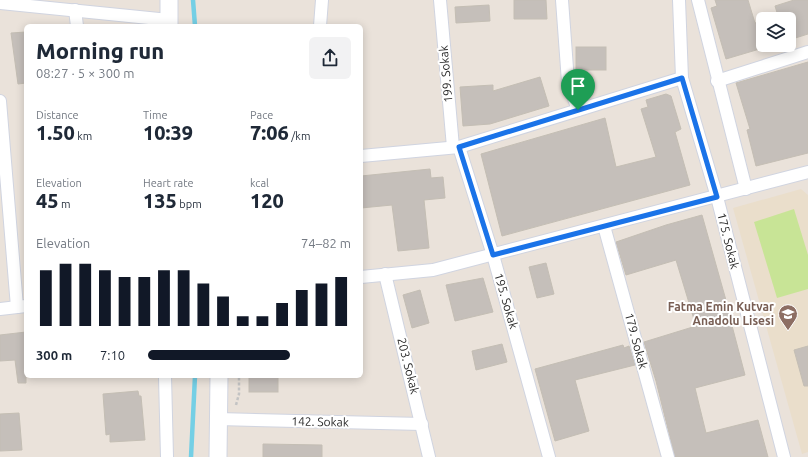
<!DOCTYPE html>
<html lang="en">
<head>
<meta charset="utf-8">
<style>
	:root { --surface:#fff; --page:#f2f2f3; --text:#1f2937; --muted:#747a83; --accent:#111827 }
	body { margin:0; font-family:Ubuntu,sans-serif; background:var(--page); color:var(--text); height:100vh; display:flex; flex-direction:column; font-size:15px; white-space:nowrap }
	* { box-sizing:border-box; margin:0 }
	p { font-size:13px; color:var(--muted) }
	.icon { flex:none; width:22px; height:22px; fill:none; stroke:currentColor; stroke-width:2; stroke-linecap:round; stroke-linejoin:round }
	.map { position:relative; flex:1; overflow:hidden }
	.sheet { position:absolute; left:24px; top:24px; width:339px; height:354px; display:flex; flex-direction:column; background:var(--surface); border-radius:6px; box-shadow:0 2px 10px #0003 }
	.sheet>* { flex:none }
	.fabs { position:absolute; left:756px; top:12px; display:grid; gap:8px }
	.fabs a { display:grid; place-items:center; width:40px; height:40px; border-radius:6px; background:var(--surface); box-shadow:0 2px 10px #0003; font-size:20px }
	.pin { position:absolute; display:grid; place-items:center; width:34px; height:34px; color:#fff; margin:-41px -17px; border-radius:50% 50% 50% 0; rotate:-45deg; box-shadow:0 0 4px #0007 }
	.pin .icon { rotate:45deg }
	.round { display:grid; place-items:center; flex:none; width:42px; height:42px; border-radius:6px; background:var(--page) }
	.summary { display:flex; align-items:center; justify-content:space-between; height:68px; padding:0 12px }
	h1 { font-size:22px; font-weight:800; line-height:30px }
	.stats { display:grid; grid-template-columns:repeat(3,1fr); gap:6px; height:68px; padding:4px 12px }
	.stats div { display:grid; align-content:center }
	.stats b { font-size:20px; font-weight:800 }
	.stats small { font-size:11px; font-weight:400 }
	.stats p { font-size:11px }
	.chart { height:112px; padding:8px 12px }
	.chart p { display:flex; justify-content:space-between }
	.chart svg { width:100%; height:72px; margin-top:4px; stroke:var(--accent); stroke-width:6 }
	ul { padding:0 12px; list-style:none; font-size:13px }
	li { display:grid; grid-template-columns:64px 48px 1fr; align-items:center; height:30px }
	li i { height:10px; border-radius:5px; background:var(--accent) }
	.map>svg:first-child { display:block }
	.education { fill:#eadecb }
	.pitch { fill:#c8e496 }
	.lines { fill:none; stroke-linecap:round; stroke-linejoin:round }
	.stream { stroke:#74cfe5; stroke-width:4.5 }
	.building { fill:#c5bfba; stroke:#c4beb4 }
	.street-casing { stroke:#d0d4e0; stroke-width:14 }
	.secondary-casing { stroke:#d0d4e0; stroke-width:19 }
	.path { stroke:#c3c3c3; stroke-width:2.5; stroke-dasharray:3 2; stroke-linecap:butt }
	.street { stroke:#fff; stroke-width:12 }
	.secondary { stroke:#fff; stroke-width:17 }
	.route-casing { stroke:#fff; stroke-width:8 }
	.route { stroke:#1a73e8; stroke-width:5 }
	.labels { text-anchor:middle; stroke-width:4; stroke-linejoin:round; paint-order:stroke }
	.street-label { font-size:12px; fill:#282828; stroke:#fff }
	.education-label { font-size:12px; font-weight:bold; fill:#785e54; stroke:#fff; text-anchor:end }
</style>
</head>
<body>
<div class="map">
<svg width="808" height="457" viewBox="0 0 808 457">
	<rect width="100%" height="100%" fill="#eae2da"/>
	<!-- education -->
	<path class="education" d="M801 189 808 195V452L802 454 733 208Z"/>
	<!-- pitch -->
	<path class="pitch" d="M794 209 808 255V289L777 298 754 222Z"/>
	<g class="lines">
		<!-- stream -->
		<g class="stream">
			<path d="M193 0 195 26"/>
			<path d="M191 457 195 376"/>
		</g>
	</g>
	<!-- building -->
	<g class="building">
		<path d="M514 0H546L547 19H514Z"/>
		<path d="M715 0H748L755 23 763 21V48L726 59 711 8 717 6Z"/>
		<path d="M794 0H808V34L789 40V19H779L775 6Z"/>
		<path d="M489 5 490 21 456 23 455 7Z"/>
		<path d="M26 32V83L18 84 11 33Z"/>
		<rect x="576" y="47" width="30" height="23"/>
		<path d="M808 62V153L756 166 747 130 750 129 736 83Z"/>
		<path d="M540 77 549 106 490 124 463 126 460 87 493 85V91Z"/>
		<path d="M666 94 671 96 681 129 675 132 690 185 502 236 481 154 605 118 616 167 656 157 641 109 648 107 646 100Z"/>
		<path d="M430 169 431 178 443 177 445 198 424 200 429 248 398 251 392 205 361 208V176Z"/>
		<path d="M702 215 731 318H730L745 375 695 388 706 433 758 420 768 457H675L656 381 644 342 696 326 676 260 626 275 616 242 666 225Z"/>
		<path d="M546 263 554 294 537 298 529 267Z"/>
		<path d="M483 278 493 312 455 321 446 285Z"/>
		<path d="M420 290 429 323 412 328 403 295Z"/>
		<path d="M26 332V383H18L15 360 0 361V335Z"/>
		<path d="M502 344 507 362 476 370 472 351Z"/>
		<path d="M623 345 624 348 629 346 635 365 575 380 589 431 555 441 535 369Z"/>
		<path d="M808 346V386H804L794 350Z"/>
		<rect x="249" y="376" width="29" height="16"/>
		<path d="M138 391 139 396H141L145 440 110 442V434L106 435 103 394Z"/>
		<path d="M19 413 22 450 0 451V414Z"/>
		<path d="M263 444 322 445V457H263Z"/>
	</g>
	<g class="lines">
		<!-- street casing -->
		<g class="street-casing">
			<g id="street">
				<path d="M440 0 453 147"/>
				<path d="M562 0 568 82 578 110"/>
				<path d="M679 0 682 78 717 197 784 457"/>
				<path d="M698 0 746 189"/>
				<path d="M0 3 169 20"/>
				<path d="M75 10 77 26"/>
				<path d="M320 26 322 0"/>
				<path d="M717 81 808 52"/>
				<path d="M0 101 17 307"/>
				<path d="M459 147 493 255 549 457"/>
				<path d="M361 156 459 147 682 78"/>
				<path d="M604 226 668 457"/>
				<path d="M385 274 429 457"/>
				<path d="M361 277 433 270 808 172"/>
				<path d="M0 309 26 306"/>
				<path d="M165 376 167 457"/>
				<path d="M218 419 422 424"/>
			</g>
		</g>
		<!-- secondary casing -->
		<g class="secondary-casing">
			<g id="secondary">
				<path d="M169 0V26"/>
				<path d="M218 457 219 376"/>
			</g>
		</g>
		<!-- path -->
		<path class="path" d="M236 405 239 394V376"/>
		<!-- street -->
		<use href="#street" class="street"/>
		<!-- secondary -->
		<use href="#secondary" class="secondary"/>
	</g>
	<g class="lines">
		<!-- route casing -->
		<g class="route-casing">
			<path id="route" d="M682 78 717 197 493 255 459 147Z"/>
		</g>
		<!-- route -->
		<use href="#route" class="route"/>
	</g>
	<!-- icons -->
	<defs>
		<g id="school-pin" transform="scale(1)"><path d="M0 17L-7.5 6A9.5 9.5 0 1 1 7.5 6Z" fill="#8d6e63" stroke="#fff"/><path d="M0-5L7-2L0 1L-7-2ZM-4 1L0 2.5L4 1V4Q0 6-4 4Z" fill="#fff"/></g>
	</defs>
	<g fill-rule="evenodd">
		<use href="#school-pin" x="788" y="314"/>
	</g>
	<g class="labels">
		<!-- street labels -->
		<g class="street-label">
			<text transform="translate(446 74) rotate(-95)" y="4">199. Sokak</text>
			<text transform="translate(728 241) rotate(76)" y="4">175. Sokak</text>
			<text transform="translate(506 301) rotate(74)" y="4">195. Sokak</text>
			<text transform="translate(636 341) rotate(75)" y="4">179. Sokak</text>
			<text transform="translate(408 366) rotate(76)" y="4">203. Sokak</text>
			<text transform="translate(320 422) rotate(1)" y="4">142. Sokak</text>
		</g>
		<!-- education labels -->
		<g class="education-label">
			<text x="774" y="311">Fatma Emin Kutvar<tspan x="774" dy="14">Anadolu Lisesi</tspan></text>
		</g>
	</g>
</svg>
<div class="fabs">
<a><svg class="icon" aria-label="layers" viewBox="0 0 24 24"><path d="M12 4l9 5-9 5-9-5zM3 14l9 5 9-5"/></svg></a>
</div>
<div class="pin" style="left:578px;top:110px;background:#1e9e55"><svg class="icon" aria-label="arrive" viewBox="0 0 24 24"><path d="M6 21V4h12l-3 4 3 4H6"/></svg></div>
<section class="sheet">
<div class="summary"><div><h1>Morning run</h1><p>08:27 · 5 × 300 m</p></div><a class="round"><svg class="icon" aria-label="share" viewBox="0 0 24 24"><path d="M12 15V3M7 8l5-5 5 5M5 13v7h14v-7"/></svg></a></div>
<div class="stats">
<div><p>Distance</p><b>1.50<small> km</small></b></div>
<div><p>Time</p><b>10:39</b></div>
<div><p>Pace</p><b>7:06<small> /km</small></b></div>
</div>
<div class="stats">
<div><p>Elevation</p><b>45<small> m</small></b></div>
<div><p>Heart rate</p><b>135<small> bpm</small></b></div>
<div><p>kcal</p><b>120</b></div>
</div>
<div class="chart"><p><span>Elevation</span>74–82 m</p>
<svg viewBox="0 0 160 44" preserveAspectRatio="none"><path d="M5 44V10M15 44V6M25 44V6M35 44V10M45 44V14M55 44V14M65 44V10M75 44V10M85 44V18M95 44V26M105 44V38M115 44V38M125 44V30M135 44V22M145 44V18M155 44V14"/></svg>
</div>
<ul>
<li><b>300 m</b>7:10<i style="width:70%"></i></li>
</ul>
</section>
</div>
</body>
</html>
